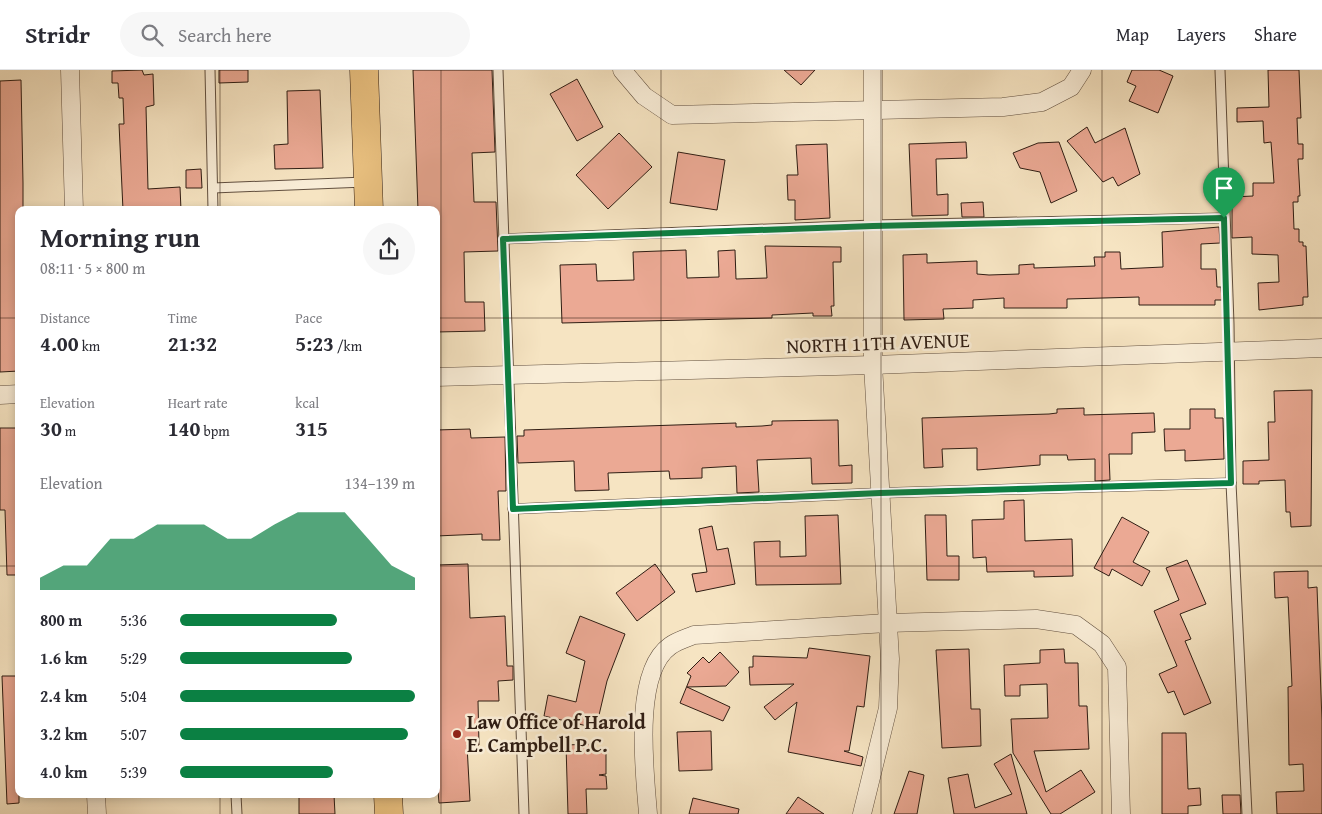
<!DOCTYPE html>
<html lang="en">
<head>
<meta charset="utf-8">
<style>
	:root { --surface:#fff; --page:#f7f7f7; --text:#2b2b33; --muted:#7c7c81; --line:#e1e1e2; --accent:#0b8043 }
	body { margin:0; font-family:"Gentium Book Plus",serif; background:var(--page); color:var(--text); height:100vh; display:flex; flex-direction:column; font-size:19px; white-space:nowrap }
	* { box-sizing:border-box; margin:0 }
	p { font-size:16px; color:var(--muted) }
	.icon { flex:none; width:28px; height:28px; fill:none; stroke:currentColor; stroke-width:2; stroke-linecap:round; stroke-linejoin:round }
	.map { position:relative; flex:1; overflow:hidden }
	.side { position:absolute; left:15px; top:136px; width:425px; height:592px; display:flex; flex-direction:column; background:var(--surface); border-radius:10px; box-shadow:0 2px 8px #0003 }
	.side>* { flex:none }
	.pin { position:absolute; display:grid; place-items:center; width:42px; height:42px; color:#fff; margin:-51px -21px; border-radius:50% 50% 50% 0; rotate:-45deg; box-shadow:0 0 5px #0007 }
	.pin .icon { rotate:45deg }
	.round { display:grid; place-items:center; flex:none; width:52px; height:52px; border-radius:26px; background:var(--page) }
	.head { display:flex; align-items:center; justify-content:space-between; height:85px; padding:0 25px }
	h1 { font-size:28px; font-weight:600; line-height:38px }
	.stats { display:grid; grid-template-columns:repeat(3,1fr); gap:8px; height:85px; padding:5px 25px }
	.stats div { display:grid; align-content:center }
	.stats b { font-size:21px; font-weight:600 }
	.stats small { font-size:14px; font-weight:400 }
	.stats p { font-size:14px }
	.chart { height:140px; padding:10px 25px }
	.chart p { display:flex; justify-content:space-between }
	.chart svg { width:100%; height:90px; margin-top:5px; fill:var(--accent); opacity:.7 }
	ul { padding:0 25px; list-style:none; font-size:16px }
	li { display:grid; grid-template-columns:80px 60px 1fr; align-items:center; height:38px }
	li i { height:12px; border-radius:6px; background:var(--accent) }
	header { display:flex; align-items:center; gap:30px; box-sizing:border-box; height:70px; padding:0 25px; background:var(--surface); border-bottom:1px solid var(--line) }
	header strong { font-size:24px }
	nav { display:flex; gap:28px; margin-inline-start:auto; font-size:18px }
	.search { width:350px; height:45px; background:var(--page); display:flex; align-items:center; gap:12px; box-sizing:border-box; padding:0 18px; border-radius:28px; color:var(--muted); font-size:19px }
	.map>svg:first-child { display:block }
	.building { fill:#eba994; stroke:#2f1d13 }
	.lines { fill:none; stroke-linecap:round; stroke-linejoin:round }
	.service-casing { stroke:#614f3f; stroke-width:11 }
	.minor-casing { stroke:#614f3f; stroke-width:19 }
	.primary-casing { stroke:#2f1d13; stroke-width:29 }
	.service { stroke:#f9edd7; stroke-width:9 }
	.minor { stroke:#f9edd7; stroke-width:18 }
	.primary { stroke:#ebc281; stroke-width:28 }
	.route-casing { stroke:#fff; stroke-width:10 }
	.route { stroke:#0b8043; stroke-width:6 }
	.grid { fill:none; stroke:#2f1d13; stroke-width:1; stroke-opacity:0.55 }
	.poi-dot { fill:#8f2418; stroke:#f9edd7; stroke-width:2 }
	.labels { text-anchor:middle; stroke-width:5; stroke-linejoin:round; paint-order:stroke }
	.street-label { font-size:20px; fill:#2f1d13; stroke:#f9edd7 }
	.poi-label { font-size:20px; font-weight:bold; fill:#2f1d13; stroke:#f9edd7; text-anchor:start }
</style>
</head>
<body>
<header>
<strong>Stridr</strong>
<div class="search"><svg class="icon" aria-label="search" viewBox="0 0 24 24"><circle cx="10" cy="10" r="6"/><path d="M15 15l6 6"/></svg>Search here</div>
<nav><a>Map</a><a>Layers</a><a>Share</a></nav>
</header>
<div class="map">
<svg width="1322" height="744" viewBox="0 0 1322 744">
	<rect width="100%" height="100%" fill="#f6e4c2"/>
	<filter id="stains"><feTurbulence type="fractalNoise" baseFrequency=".004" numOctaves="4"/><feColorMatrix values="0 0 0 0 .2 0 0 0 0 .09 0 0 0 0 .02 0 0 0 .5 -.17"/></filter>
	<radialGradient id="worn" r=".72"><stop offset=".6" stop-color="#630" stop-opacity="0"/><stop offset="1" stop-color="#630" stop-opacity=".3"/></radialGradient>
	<!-- building -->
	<g class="building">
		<path d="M142 0 144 5 153 4 154 35 146 37 148 119 180 117 181 140H123L119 54H124L123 28H119L118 13H112V1Z"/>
		<path d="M219 0H248V12L219 13Z"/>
		<path d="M413 0H492L495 82 472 83 474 132H496L498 181 464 182 465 232H484L485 261 436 262V140H418Z"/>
		<path d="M784 0H815L801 15Z"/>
		<path d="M1132 0H1159L1173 6 1158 43 1129 31 1136 16 1127 12Z"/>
		<path d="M1268 0H1299L1301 48H1297L1298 74H1303V89H1298L1300 126H1298V132H1293L1294 159H1299V172H1303V176H1306L1308 227H1303V235L1259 240 1258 213 1279 212 1278 185 1252 184V167L1232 168V127L1253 126V113H1274L1271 72 1264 73 1263 51 1237 52V38L1269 37Z"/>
		<path d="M577 9 603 57 577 71 550 24Z"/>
		<path d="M21 10 23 113V140H19V301L0 302V11Z"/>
		<path d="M320 20 323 98 275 99 274 75 288 74 287 21Z"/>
		<path d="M1087 57 1095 73 1125 58 1140 104 1118 116 1113 107 1103 112 1067 71Z"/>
		<path d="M619 63 652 97 608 139 576 105Z"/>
		<path d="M966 72 967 88 936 89 937 125 948 124V145L912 146 909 74Z"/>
		<path d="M1059 72 1077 121 1051 133 1040 102 1020 98 1013 83 1038 73Z"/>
		<path d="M827 74 830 148 795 150V130H788L787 105H798L796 75Z"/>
		<path d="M678 82 725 90 717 140 670 133Z"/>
		<path d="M201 99 202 118H186V100Z"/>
		<path d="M983 132 984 147H962L961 133Z"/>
		<path d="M1219 157 1220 173 1201 174V199H1216L1217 217H1221L1222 230H1215V235H1139V227L1067 229V238H1004V228L973 230V238L943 239 944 249 904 250 903 185 927 184V193L977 191V204L989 205 1019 204V195L1034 194V198L1095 196 1094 187H1105V182H1120L1121 199 1163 197 1162 162Z"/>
		<path d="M765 176 841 177V192H833L834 236H831L832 246H813V243L772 245V248L562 253 560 195 596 194 597 211 634 210 633 182 686 180 687 208 719 207 718 181 735 180 736 209 767 208Z"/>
		<path d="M1312 320 1311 456 1291 457 1290 442H1286L1285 410 1259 411V414H1243V391L1269 390 1268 352H1275L1274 321Z"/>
		<path d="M1084 338V345L1154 343 1155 362 1132 363V384H1109L1110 410 1095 411V389L1068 390 1067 385H1040V395L977 400V378L942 379 943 397 924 398 922 348 1049 344 1057 343V339Z"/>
		<path d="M1190 339H1215V348H1223L1224 389 1185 391V380L1165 381 1164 359H1190Z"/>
		<path d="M838 350 839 396 852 395V413L812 414 811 388 757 390 759 422 737 423 736 396 702 398V408L670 409 669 401 608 403 609 420 575 421 574 391 518 393 517 366H524V360L736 353V357L762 356 772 355V351Z"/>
		<path d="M0 358H19V505H7L5 440H0Z"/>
		<path d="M470 359 471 368 505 367 506 421H498L500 470H482V464L436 466V360Z"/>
		<path d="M1024 430 1025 471 1072 469 1073 506 1034 507V501L987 502 986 487 973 488 972 450 1004 449V431Z"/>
		<path d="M838 445 841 514 756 515 754 472 780 471V487L806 486 805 446Z"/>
		<path d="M925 445H946L947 486H959V510H927Z"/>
		<path d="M1122 447 1149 462 1133 492 1150 501 1142 516 1112 499 1109 506 1094 498Z"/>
		<path d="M712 456 717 480 728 478 735 514 696 522 692 504 707 502 699 459Z"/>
		<path d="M1187 490 1206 534 1180 544 1191 569 1185 571 1211 633 1184 645 1174 621 1168 623 1159 604 1177 596 1154 541 1179 530 1166 498Z"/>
		<path d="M468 494 470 548 505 546 507 596H513V610L498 611 499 631H478L479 675H467L470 731 439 733 436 696V495Z"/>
		<path d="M655 494 675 522 637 551 616 523Z"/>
		<path d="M1308 501V518L1317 517 1322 651V744H1277L1276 722 1304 721 1303 694 1289 695 1288 617 1292 616 1288 527 1275 528 1274 502Z"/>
		<path d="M580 546 625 564 607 611 596 658 544 646 548 625 576 632 585 591 566 583Z"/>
		<path d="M809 578 870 586 864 637 857 636 849 681H844L863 687 861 696 788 682 797 632 775 650 764 637 794 614 750 615 749 597H753V586L807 588Z"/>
		<path d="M969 579 971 639H980L981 676 942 678 936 580Z"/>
		<path d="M1064 579 1065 593H1078L1079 636H1087L1089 679 1034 681 1046 722 1081 700 1095 722 1060 744H1051L1013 683 1011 649 1048 648 1047 614 1020 615V626H1005L1004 595 1040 593V580Z"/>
		<path d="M720 582 739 602 726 616 687 617 730 637 723 651 680 633 691 606 687 603 703 587 709 593Z"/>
		<path d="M2 606H19V733L7 734Z"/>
		<path d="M711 661 712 700 679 701 677 662Z"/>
		<path d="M1162 663H1186L1188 719 1200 718 1201 735 1188 736V744H1162Z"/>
		<path d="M592 674 591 680 606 679V704L599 705 606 706 607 719H586L587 744H568L566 675Z"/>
		<path d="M1011 684 1027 744H954L948 708 968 704 975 738 1012 724 994 694Z"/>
		<path d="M909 701 924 705 917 744H894Z"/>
		<path d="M299 725H334L335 744H299Z"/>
		<path d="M1222 725H1240L1241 744H1223Z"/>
		<path d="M798 727 824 744H786Z"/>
		<path d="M693 728 739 739 738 744H689Z"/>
	</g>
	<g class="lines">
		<!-- service casing -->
		<g class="service-casing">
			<g id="service">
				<path d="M210 0 213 140"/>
				<path d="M498 0 524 744"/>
				<path d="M1220 0 1229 254 1231 413 1247 744"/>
				<path d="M213 118 365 112"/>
				<path d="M503 169 873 155 1224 148"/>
				<path d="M513 439 880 423 1231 413"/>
				<path d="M236 725 237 744"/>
			</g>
		</g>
		<!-- minor casing -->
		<g class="minor-casing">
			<g id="minor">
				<path d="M70 0 74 140"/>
				<path d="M622 0 644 26 672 45 1003 37 1042 32 1071 17 1082 0"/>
				<path d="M436 307 873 295 1322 278"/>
				<path d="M0 325 19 324"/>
				<path d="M96 725 97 744"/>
				<path d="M648 744C645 703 632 603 670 576 677 571 687 568 694 565L887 553 1036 549 1076 555 1102 574 1117 597 1121 744"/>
				<path d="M862 744 888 638 890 589 873 295V0"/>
			</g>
		</g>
		<!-- primary casing -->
		<g class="primary-casing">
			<g id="primary">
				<path d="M364 0 369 140"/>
				<path d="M388 725 389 744"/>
			</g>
		</g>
		<!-- service -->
		<use href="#service" class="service"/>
		<!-- minor -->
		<use href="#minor" class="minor"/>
		<!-- primary -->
		<use href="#primary" class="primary"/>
	</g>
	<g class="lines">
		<!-- route casing -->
		<g class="route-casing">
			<path id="route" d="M1224 148 1231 413 880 423 513 439 503 169 873 156Z"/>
		</g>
		<!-- route -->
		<use href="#route" class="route"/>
	</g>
	<!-- grid -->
	<path class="grid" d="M220 0V140M441 0V744M661 0V744M881 0V744M1102 0V744M0 248H19M436 248H1322M0 496H19M436 496H1322M220 725V744"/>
	<!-- markers -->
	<circle class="poi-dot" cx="457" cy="664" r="5"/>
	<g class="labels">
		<!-- street labels -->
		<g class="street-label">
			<text transform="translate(878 273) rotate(-2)" y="7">NORTH 11TH AVENUE</text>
		</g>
		<!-- poi labels -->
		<g class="poi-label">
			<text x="467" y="659">Law Office of Harold<tspan x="467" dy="23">E. Campbell P.C.</tspan></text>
		</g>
	</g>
	<rect width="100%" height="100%" filter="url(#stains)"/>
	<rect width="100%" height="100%" fill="url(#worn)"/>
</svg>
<div class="pin" style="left:1224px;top:148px;background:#1e9e55"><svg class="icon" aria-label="arrive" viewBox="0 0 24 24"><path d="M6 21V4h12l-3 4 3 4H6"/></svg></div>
<section class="side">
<div class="head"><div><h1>Morning run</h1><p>08:11 · 5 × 800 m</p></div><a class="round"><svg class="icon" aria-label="share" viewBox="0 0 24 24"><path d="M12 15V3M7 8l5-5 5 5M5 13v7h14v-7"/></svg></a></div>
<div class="stats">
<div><p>Distance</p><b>4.00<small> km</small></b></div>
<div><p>Time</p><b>21:32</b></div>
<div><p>Pace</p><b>5:23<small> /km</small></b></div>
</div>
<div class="stats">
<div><p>Elevation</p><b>30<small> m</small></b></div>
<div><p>Heart rate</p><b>140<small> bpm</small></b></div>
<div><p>kcal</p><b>315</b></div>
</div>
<div class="chart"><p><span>Elevation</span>134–139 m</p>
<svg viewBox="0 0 160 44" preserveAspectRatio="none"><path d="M0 44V38L10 32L20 32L30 19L40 19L50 12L60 12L70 12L80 19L90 19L100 12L110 6L120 6L130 6L140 19L150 32L160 38V44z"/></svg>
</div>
<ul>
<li><b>800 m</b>5:36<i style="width:67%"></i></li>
<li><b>1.6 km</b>5:29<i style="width:73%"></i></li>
<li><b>2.4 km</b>5:04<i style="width:100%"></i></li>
<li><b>3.2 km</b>5:07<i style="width:97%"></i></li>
<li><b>4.0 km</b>5:39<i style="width:65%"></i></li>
</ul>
</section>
</div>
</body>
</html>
